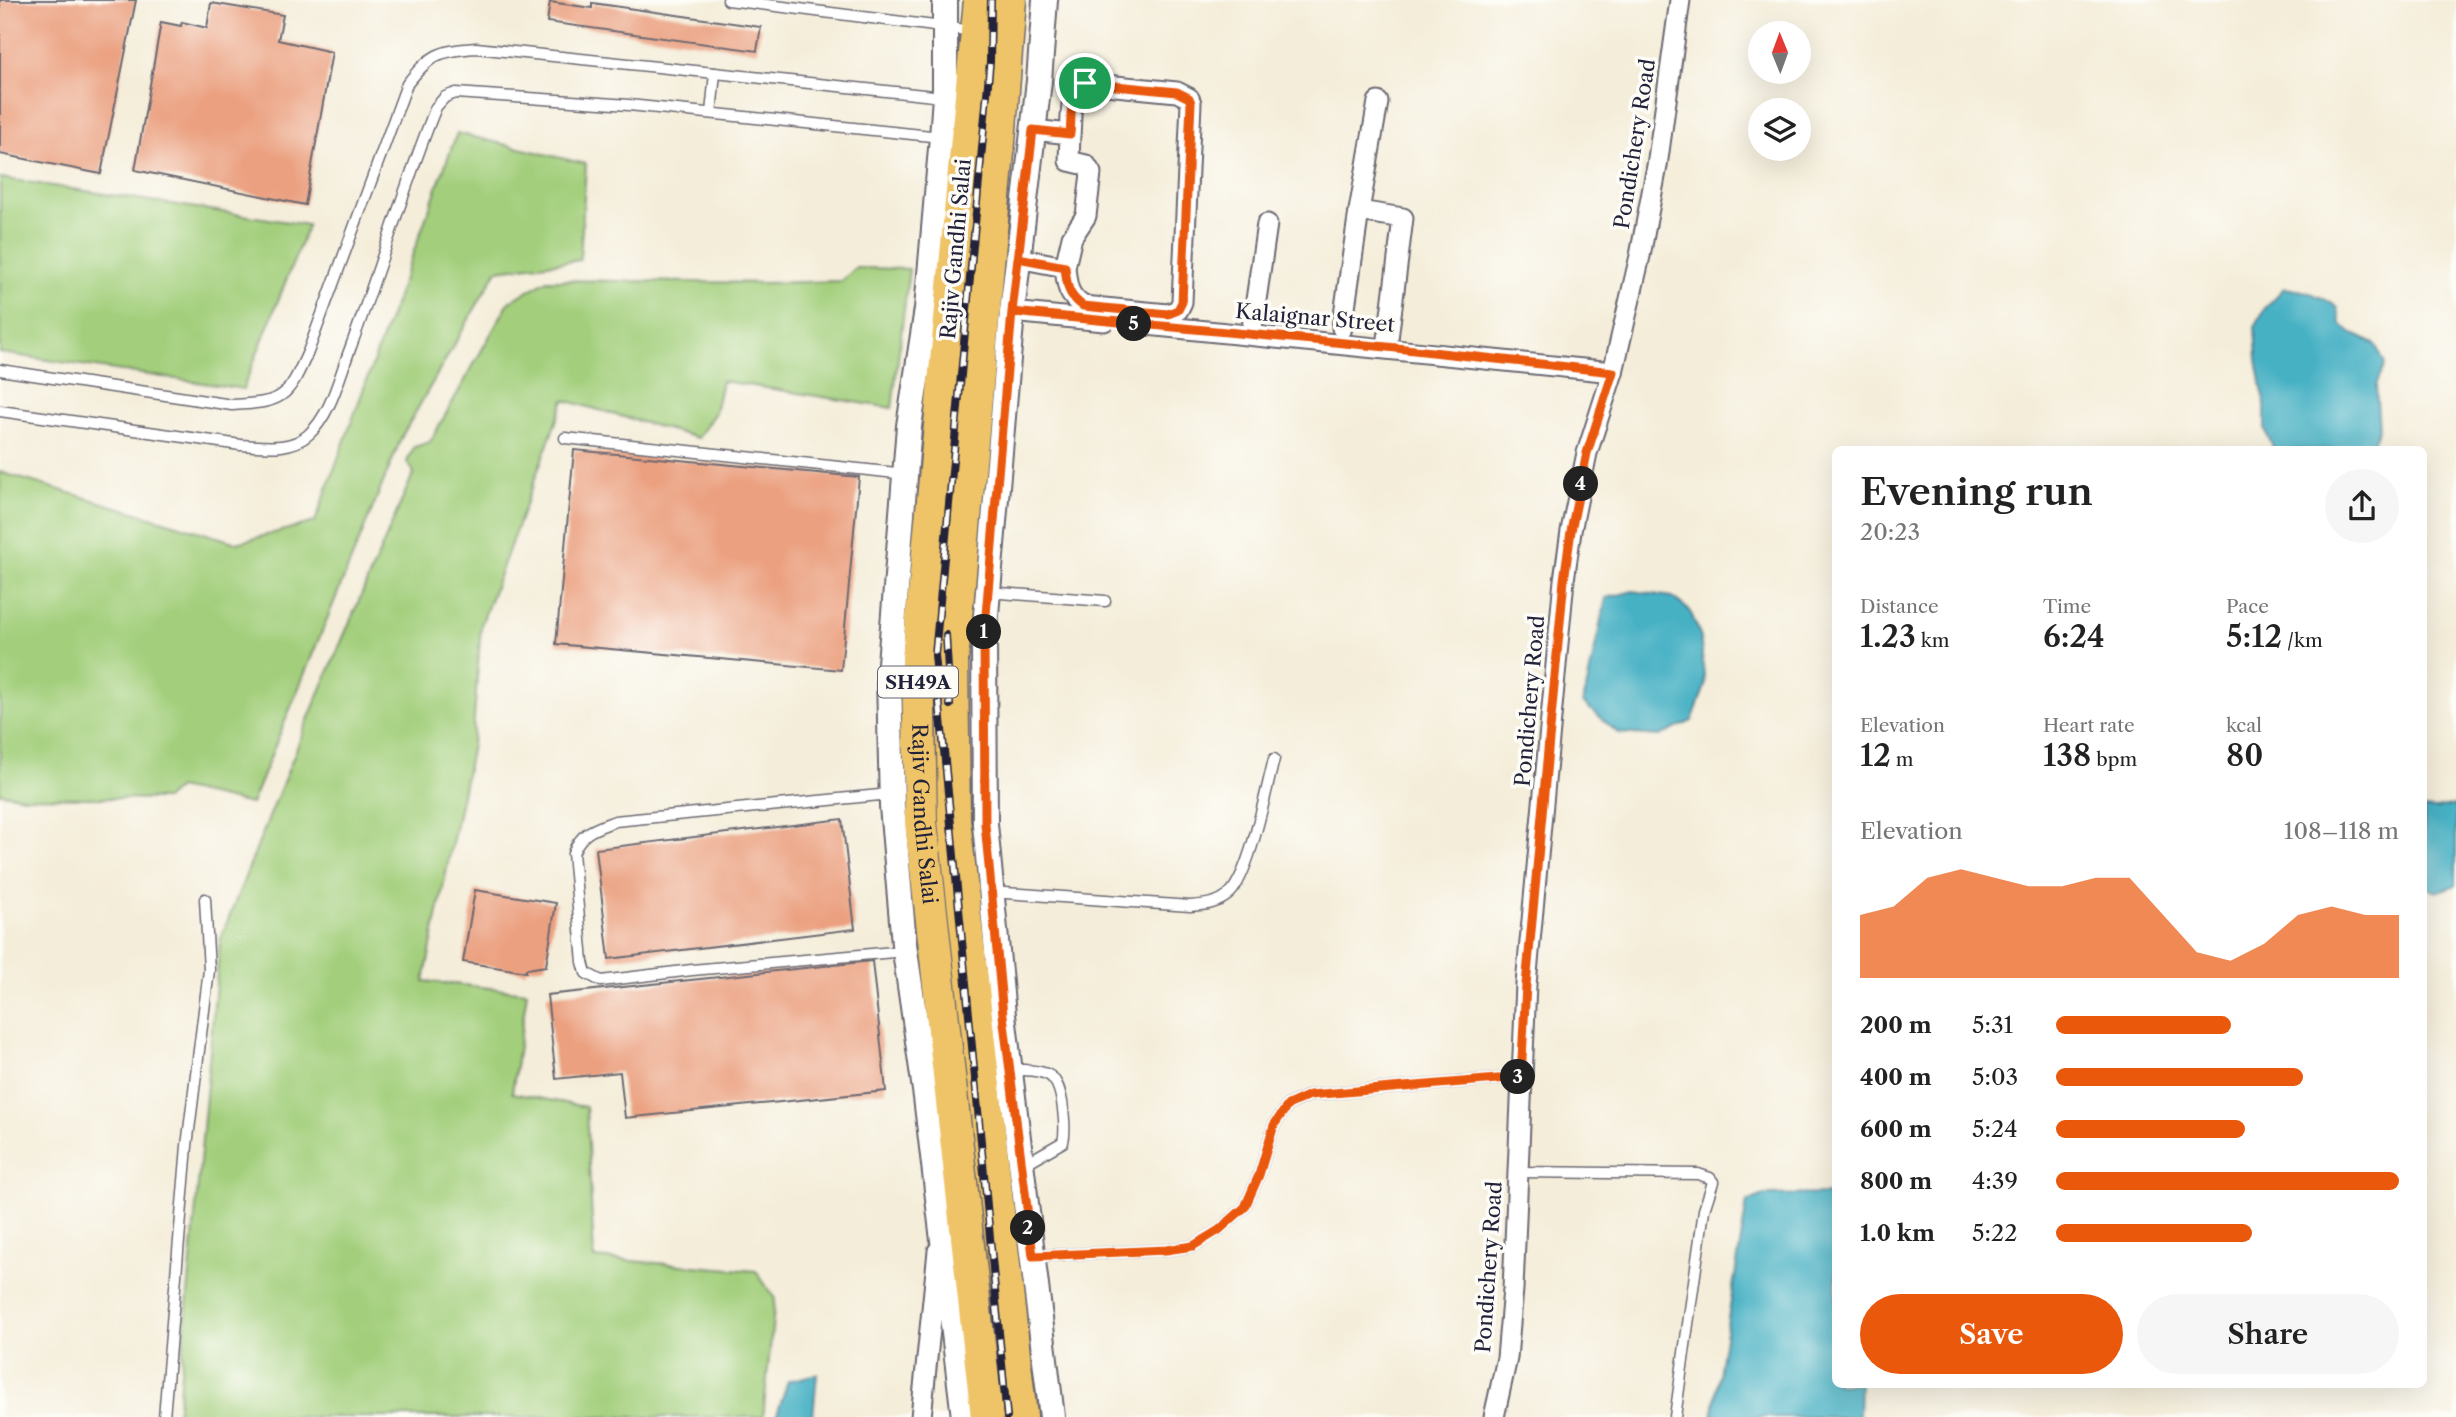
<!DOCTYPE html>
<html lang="en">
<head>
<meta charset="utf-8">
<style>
	:root { --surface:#fff; --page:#f6f6f6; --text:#222; --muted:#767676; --accent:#ea580c }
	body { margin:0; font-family:"Libre Caslon Text",serif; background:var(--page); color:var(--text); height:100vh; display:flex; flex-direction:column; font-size:26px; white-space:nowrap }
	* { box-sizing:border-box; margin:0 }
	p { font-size:23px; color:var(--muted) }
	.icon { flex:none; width:38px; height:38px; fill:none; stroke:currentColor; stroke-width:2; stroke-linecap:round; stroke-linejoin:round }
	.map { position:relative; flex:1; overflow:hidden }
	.details { position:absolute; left:1832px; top:446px; width:595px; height:942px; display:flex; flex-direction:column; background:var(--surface); border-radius:10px; box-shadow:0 7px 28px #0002 }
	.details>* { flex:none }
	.needle { width:46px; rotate:359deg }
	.controls { position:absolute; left:1748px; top:21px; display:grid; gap:14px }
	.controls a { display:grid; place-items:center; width:63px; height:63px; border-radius:50%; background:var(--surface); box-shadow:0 7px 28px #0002; font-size:35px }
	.pin { position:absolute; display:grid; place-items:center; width:60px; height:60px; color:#fff; margin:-30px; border:4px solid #fff; border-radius:50%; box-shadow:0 2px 7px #0007 }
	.km { position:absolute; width:35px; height:35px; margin:-18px; border-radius:50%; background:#222; color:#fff; font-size:19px; line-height:35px; text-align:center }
	.round { display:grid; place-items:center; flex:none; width:74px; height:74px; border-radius:37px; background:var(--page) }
	.summary { display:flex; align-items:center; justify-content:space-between; height:119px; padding:0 28px }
	h1 { font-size:38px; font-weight:600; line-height:52px }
	.figures { display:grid; grid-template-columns:repeat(3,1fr); gap:10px; height:119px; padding:7px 28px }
	.figures div { display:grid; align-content:center }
	.figures b { font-size:30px; font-weight:600 }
	.figures small { font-size:19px; font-weight:400 }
	.figures p { font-size:19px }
	.chart { height:196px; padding:14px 28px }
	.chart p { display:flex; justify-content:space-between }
	.chart svg { width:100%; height:126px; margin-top:7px; fill:var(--accent); opacity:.7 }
	.button { display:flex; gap:14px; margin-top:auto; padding:14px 28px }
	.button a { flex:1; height:80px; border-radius:42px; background:var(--accent); color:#fff; font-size:28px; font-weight:600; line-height:80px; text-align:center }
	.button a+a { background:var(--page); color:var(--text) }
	ul { padding:0 28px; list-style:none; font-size:23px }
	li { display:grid; grid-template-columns:112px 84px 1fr; align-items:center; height:52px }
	li i { height:18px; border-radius:9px; background:var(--accent) }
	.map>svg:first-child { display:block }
	.green { fill:#a3cf7b; stroke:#62785b; stroke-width:2 }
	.water { fill:#46b1c4; stroke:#346a80; stroke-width:2 }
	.building { fill:#eba080 }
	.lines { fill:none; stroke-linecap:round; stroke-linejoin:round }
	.service-casing { stroke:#6c6972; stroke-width:13 }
	.minor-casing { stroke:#6c6972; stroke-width:23 }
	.tertiary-casing { stroke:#6c6972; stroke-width:28 }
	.primary-casing { stroke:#6c6972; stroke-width:35 }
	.service { stroke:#fff; stroke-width:10 }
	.minor { stroke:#fff; stroke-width:19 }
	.tertiary { stroke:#fff; stroke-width:24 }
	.primary { stroke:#efc469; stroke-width:32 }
	.rail-casing { stroke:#22223b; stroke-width:8 }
	.rail { stroke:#fdfcf7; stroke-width:5; stroke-dasharray:16; stroke-linecap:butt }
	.route-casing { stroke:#fff; stroke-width:14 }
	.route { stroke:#ea580c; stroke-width:9 }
	.labels { text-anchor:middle; stroke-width:7; stroke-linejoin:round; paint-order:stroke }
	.shield { fill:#fdfcf7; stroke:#646373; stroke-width:2 }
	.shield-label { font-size:19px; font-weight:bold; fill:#22223b }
	.street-label { font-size:21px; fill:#22223b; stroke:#fdfcf7 }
</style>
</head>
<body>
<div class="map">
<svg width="2456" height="1417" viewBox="0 0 2456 1417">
	<rect width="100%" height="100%" fill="#fdfcf7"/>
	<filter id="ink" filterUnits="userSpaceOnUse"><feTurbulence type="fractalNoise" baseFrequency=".0143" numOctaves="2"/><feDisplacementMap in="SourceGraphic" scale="14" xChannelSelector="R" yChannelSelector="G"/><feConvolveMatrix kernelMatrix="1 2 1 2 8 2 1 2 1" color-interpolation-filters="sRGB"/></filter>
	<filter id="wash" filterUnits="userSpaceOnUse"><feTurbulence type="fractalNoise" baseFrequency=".00686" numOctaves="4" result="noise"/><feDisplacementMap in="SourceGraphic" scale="28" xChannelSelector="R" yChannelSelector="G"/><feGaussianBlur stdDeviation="1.57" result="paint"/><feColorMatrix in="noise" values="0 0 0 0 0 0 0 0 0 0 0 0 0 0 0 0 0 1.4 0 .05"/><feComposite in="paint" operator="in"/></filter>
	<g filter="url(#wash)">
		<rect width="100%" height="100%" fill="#f4edd9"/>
		<!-- green -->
		<g class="green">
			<path d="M457 133 586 164 580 260 497 270 403 434 251 804 178 788 166 799 24 797 0 793V472L237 543 315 522Z"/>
			<path d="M0 178 308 225 243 389 0 353Z"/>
			<path d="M856 268 909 269 892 408 722 381 715 412 698 438 564 400 481 625 472 745 424 981 527 992 512 1093 586 1107 594 1258 756 1271 775 1299 763 1417H177L220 940 310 715 414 472 407 462 414 447 430 442 509 302 547 280 767 283 841 281Z"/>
		</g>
		<!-- water -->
		<g class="water">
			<path d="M2284 288C2305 290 2321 295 2338 308L2340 324 2353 334 2375 344 2385 364 2376 386 2379 429 2370 450H2274L2265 429V405L2257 360 2255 327 2265 308Z"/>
			<path d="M1633 591 1672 597 1690 611 1700 635 1705 686 1692 721 1660 736 1618 733 1583 703 1606 598Z"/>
			<path d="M2456 805V885L2437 892 2424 887V808L2436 809Z"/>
			<path d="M1836 1194V1384H1860L1859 1417H1712L1747 1202 1764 1195Z"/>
			<path d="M817 1374 813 1417H776L788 1381Z"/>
		</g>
		<g id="blocks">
			<!-- building -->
			<g class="building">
				<path d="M0 0H136L101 174 0 154Z"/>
				<path d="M550 2 592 8V3L761 27 757 51 547 22Z"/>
				<path d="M211 3 283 15 278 40 332 52 305 205 135 170 161 22 181 26 182 22 207 28Z"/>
				<path d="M574 450 859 477 841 670 556 644Z"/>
				<path d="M842 819 855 929 609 959 596 849Z"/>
				<path d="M475 890 556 903 546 966 526 969V972L463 962Z"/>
				<path d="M872 961 886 1091 625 1118 620 1072 556 1079 547 995Z"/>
			</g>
		</g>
	</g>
	<g filter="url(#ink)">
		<use href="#blocks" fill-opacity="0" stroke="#6c6972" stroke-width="2"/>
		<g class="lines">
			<!-- service casing -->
			<g class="service-casing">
				<g id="service">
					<path d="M728 0 974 31"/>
					<path d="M711 113 715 73"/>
					<path d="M0 370 232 405C284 402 287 399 308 352L407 84C431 54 438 51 476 48L943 97"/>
					<path d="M0 411 241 445C263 446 290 451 308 435 331 415 339 377 350 349 380 269 404 186 436 107L445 97 456 93 629 105 941 137"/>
					<path d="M565 438 906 474"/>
					<path d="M988 592 1105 601"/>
					<path d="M890 794 615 821C594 829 581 832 573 853L583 962 586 973 601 981 692 970 905 951"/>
					<path d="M992 892 1190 906C1204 905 1219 904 1230 893 1250 873 1266 790 1274 759"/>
					<path d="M1010 1069C1046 1072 1058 1068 1063 1109 1064 1120 1066 1130 1063 1142L1021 1166"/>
					<path d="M1518 1172 1698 1174 1710 1178 1713 1182 1704 1210 1675 1417"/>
					<path d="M1033 1256 1166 1250 1193 1246 1219 1230 1245 1207 1259 1175 1274 1125 1288 1105 1310 1095 1521 1077"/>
					<path d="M164 1417 187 1146 209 970 205 899"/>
				</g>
			</g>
			<!-- minor casing -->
			<g class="minor-casing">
				<g id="minor">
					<path d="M1378 102 1359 211 1403 218 1387 347"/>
					<path d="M1018 258 1065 267C1067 285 1067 295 1083 306L1168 314 1178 310 1182 302 1191 103 1189 98 1177 92 1085 83C1068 90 1072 118 1070 134L1033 130"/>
					<path d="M1065 267 1072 237 1086 216 1091 173 1086 165 1069 161 1070 134"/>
					<path d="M1012 312 1104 321"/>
					<path d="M1147 325 1613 372"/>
					<path d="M1342 328 1359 211"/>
					<path d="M1251 335 1267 224"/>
					<path d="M921 1417 938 1251"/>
					<path d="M1494 1417 1507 1358 1513 1289 1526 984 1564 580 1571 531 1587 453 1613 372 1640 256 1657 166 1680 0"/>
				</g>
			</g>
			<!-- tertiary casing -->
			<g class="tertiary-casing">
				<g id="tertiary">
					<path d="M945 0V97L942 137 927 309 909 426 889 676 892 806 904 944 926 1097 964 1417"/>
					<path d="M1045 0 1039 81 1012 312 984 638 985 824 1003 1015 1052 1417"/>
				</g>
			</g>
			<!-- primary casing -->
			<g class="primary-casing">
				<g id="primary">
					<path id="s1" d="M980 0 918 660 921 822 987 1417"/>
					<path d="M1010 0 999 142 952 661 954 820 1021 1417"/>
				</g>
			</g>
			<!-- service -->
			<use href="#service" class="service"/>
			<!-- minor -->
			<use href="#minor" class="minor"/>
			<!-- tertiary -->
			<use href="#tertiary" class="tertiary"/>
			<!-- primary -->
			<use href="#primary" class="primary"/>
			<!-- rail casing -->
			<g class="rail-casing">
				<g id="rail">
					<path d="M991 0 990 62 935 655 1007 1417"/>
					<path d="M946 635 950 705"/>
				</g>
			</g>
			<!-- rail -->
			<use href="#rail" class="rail"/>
		</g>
	</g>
	<g class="lines" filter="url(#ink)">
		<!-- route casing -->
		<g class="route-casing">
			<path id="route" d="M1085 83C1068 90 1072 118 1070 134L1033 130 1012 312 984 638 985 824 1003 1015 1033 1256 1166 1250 1193 1246 1219 1230 1245 1207 1259 1175 1274 1125 1288 1105 1310 1095 1521 1077 1526 985 1564 580 1571 531 1587 453 1613 372 1387 347 1012 312 1018 258 1065 267C1067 285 1067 295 1083 306L1168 314 1178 310 1182 302 1191 103 1189 98 1177 92 1085 83"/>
		</g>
		<!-- route -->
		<use href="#route" class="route"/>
	</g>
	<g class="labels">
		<!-- shield labels -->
		<rect class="shield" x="878" y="666.5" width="80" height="31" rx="5"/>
		<g class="shield-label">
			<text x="918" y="689">SH49A</text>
		</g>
		<!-- street labels -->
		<g class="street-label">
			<text transform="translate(1635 144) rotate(-81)" y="7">Pondichery Road</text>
			<text transform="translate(956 249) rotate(-85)" y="7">Rajiv Gandhi Salai</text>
			<text transform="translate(1315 318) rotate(5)" y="7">Kalaignar Street</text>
			<text transform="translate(1530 701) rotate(-85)" y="7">Pondichery Road</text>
			<text dy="7" stroke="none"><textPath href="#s1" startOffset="817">Rajiv Gandhi Salai</textPath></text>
			<text transform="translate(1489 1267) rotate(-86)" y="7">Pondichery Road</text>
		</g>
	</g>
</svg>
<div class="controls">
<a><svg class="needle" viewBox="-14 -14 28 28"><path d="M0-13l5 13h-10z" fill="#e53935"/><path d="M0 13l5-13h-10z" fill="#767676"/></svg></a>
<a><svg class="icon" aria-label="layers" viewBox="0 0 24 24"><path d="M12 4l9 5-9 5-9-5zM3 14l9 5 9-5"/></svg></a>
</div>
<div class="pin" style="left:1085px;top:83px;background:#1e9e55"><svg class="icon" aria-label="arrive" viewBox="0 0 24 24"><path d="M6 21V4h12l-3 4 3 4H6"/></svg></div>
<b class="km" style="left:984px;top:632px">1</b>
<b class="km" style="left:1028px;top:1228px">2</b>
<b class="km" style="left:1518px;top:1077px">3</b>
<b class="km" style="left:1581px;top:484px">4</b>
<b class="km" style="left:1134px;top:324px">5</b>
<section class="details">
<div class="summary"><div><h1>Evening run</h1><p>20:23</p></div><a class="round"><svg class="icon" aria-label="share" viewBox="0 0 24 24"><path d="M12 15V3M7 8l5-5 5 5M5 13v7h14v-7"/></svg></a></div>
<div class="figures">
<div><p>Distance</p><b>1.23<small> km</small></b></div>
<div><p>Time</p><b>6:24</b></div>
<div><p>Pace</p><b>5:12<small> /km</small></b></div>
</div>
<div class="figures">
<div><p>Elevation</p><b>12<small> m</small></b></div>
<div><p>Heart rate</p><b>138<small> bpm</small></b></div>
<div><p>kcal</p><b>80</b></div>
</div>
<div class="chart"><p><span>Elevation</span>108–118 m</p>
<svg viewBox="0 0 160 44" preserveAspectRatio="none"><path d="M0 44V22L10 19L20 9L30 6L40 9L50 12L60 12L70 9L80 9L90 22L100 35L110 38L120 32L130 22L140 19L150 22L160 22V44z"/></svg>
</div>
<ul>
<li><b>200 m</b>5:31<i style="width:51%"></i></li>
<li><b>400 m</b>5:03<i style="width:72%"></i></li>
<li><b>600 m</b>5:24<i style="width:55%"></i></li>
<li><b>800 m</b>4:39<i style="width:100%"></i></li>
<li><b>1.0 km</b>5:22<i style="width:57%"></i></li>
</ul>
<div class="button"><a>Save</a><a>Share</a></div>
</section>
</div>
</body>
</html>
